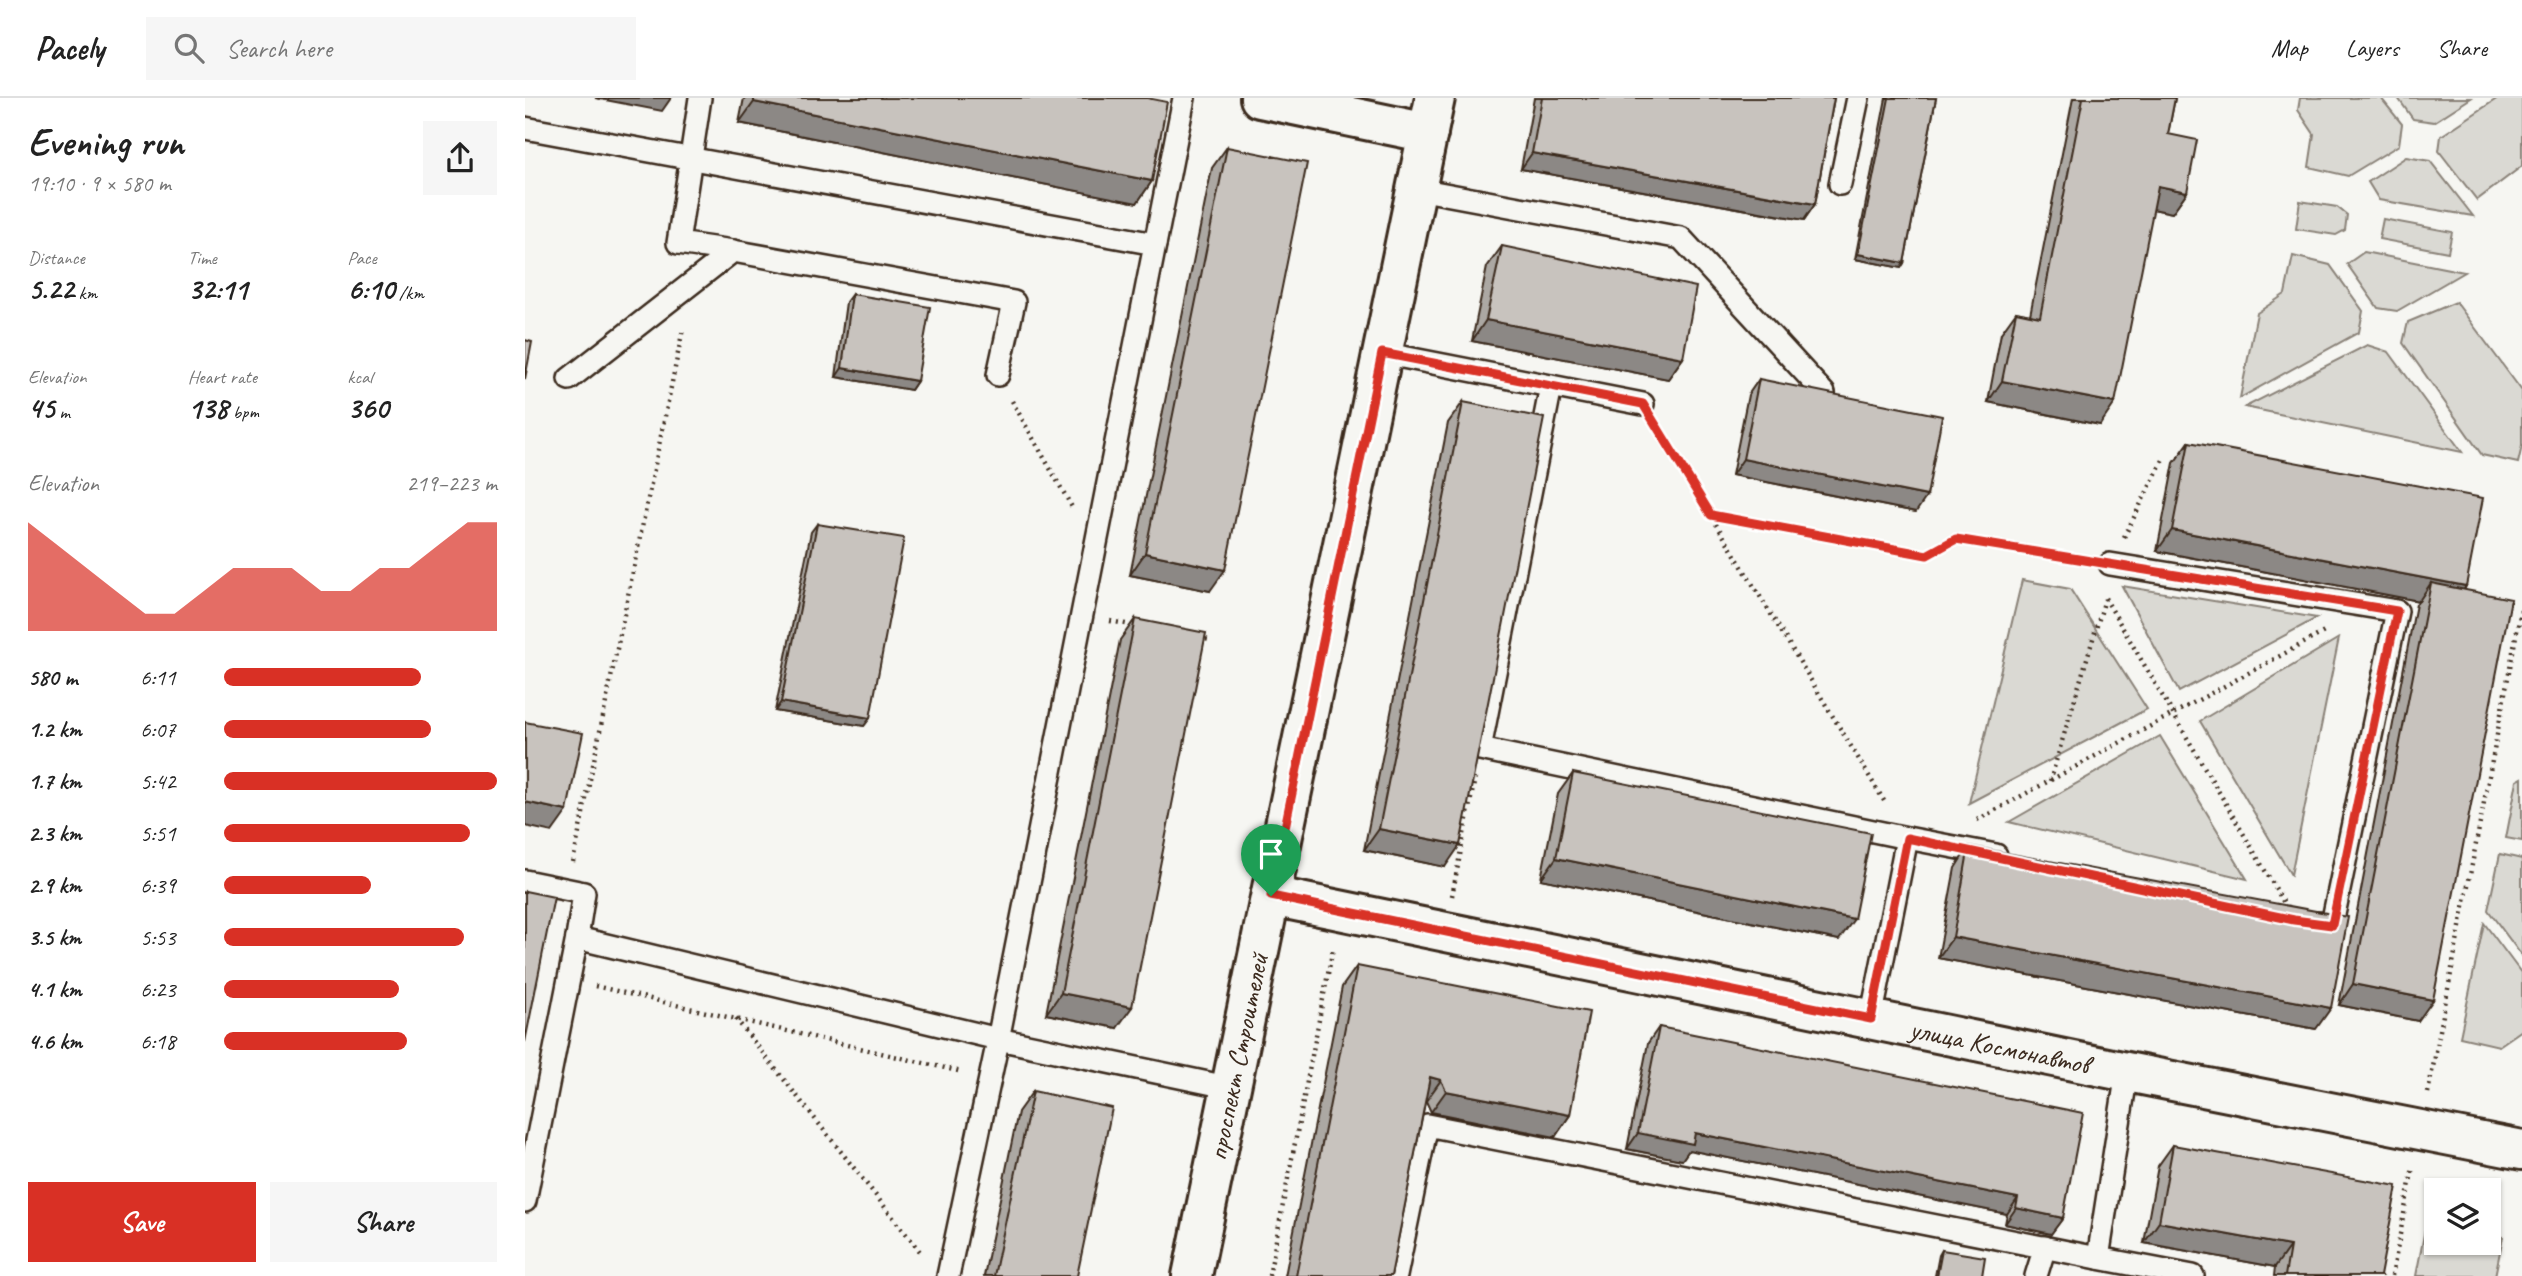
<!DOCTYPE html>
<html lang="en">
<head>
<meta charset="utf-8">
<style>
	:root { --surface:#fff; --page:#f6f6f6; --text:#222; --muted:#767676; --line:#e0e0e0; --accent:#d93025 }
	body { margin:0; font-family:Caveat,sans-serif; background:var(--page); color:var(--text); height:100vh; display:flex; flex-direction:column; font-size:26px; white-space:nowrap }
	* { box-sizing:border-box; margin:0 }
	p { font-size:23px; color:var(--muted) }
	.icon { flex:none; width:38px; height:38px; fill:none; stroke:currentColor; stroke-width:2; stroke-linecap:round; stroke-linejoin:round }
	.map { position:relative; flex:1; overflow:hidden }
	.side { display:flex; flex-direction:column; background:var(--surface); width:525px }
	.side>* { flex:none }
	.buttons { position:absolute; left:1899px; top:1080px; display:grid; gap:14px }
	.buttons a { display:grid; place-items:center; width:77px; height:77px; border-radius:0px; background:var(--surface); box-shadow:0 2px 5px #0004; font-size:35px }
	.pin { position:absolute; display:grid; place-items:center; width:60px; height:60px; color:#fff; margin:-72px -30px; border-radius:50% 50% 50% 0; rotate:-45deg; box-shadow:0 0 7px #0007 }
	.pin .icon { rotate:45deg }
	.round { display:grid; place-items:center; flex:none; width:74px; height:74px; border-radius:0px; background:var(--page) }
	.summary { display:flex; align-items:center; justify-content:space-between; height:119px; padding:0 28px }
	h1 { font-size:38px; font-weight:700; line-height:52px }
	.stats { display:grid; grid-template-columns:repeat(3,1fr); gap:10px; height:119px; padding:7px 28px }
	.stats div { display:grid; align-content:center }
	.stats b { font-size:30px; font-weight:700 }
	.stats small { font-size:19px; font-weight:400 }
	.stats p { font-size:19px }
	.chart { height:196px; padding:14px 28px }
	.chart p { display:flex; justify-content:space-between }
	.chart svg { width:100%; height:126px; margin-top:7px; fill:var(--accent); opacity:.7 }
	.primary-button { display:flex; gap:14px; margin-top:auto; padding:14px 28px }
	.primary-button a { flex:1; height:80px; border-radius:0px; background:var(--accent); color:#fff; font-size:28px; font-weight:700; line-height:80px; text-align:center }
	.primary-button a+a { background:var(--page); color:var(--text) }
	ul { padding:0 28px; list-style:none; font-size:23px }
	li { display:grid; grid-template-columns:112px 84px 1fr; align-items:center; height:52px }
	li i { height:18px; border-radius:9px; background:var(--accent) }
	header { display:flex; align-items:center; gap:42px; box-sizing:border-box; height:98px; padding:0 35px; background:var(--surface); border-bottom:2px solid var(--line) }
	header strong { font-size:33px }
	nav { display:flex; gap:38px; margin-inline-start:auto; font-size:24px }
	.search { width:490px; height:63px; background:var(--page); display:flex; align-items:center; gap:18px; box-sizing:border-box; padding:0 24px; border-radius:0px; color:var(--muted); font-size:26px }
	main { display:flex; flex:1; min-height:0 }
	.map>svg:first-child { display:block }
	.green { fill:#dad9d3; stroke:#8a8278; stroke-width:2 }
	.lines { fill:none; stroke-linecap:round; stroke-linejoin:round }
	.lane-casing { stroke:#3b2a1e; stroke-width:26 }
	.secondary-casing { stroke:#3b2a1e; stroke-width:44 }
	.path { stroke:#3b2a1e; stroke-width:4.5; stroke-dasharray:2 5; stroke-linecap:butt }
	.lane { stroke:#f6f6f2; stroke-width:21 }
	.secondary { stroke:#f6f6f2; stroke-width:38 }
	.wall { fill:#aca8a3; stroke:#3b2a1e; stroke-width:2 }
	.shaded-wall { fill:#8c8885; stroke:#3b2a1e; stroke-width:2 }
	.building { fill:#c8c3be; stroke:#3b2a1e; stroke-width:2 }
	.route-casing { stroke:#fff; stroke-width:14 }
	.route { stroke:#d93025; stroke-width:9 }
	.labels { text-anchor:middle; stroke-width:7; stroke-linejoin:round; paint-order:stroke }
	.street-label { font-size:28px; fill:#3b2a1e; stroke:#f6f6f2 }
</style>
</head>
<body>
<header>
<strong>Pacely</strong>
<div class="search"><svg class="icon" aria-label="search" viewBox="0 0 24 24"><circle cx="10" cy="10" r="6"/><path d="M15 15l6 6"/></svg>Search here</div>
<nav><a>Map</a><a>Layers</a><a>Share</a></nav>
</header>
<main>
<section class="side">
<div class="summary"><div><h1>Evening run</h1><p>19:10 · 9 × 580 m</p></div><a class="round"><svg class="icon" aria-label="share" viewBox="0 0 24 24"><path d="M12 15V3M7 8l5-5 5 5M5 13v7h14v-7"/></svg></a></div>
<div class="stats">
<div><p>Distance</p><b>5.22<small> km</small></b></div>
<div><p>Time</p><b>32:11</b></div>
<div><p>Pace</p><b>6:10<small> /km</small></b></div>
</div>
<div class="stats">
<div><p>Elevation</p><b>45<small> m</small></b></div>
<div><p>Heart rate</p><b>138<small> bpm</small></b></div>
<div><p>kcal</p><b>360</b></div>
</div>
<div class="chart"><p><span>Elevation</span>219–223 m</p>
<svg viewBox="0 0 160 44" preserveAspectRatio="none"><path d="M0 44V6L10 14L20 22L30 30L40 38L50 38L60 30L70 22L80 22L90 22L100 30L110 30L120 22L130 22L140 14L150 6L160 6V44z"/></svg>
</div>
<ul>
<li><b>580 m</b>6:11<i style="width:72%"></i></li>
<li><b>1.2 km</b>6:07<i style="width:76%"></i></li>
<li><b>1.7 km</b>5:42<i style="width:100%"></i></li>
<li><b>2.3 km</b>5:51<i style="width:90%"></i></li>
<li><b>2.9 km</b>6:39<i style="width:54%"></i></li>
<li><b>3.5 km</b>5:53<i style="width:88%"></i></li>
<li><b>4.1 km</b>6:23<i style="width:64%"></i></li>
<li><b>4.6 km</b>6:18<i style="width:67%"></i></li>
</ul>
<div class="primary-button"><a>Save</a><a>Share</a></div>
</section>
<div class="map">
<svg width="1997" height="1178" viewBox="0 0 1997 1178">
	<rect width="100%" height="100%" fill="#f6f6f2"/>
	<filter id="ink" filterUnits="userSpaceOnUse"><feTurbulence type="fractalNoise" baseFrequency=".0143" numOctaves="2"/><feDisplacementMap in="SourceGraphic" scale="14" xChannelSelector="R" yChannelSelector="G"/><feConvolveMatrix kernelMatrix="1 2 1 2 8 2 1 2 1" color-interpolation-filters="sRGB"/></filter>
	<g filter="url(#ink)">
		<!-- green -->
		<g class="green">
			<path d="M1775 0H1856L1877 26 1874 47 1823 78 1784 69 1789 36 1773 12Z"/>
			<path d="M1873 0H1946L1909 24 1888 21Z"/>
			<path d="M1973 0H1997V68L1952 102 1914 53 1916 38Z"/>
			<path d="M1881 59 1905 63 1948 118 1854 102 1843 84Z"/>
			<path d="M1775 103 1812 109 1822 117 1820 132 1811 137 1771 131Z"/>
			<path d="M1858 121 1927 134 1923 154 1854 141Z"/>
			<path d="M1839 154 1939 174 1872 213 1853 210 1822 166Z"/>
			<path d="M1768 158 1805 167 1838 213 1834 234 1715 300 1732 215 1760 196Z"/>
			<path d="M1931 204 1997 293V348L1993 365 1957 357 1878 245 1883 224Z"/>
			<path d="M1842 247 1864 254 1937 354 1720 309Z"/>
			<path d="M1497 482 1545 491 1622 611 1444 705Z"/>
			<path d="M1597 488 1792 520 1654 594Z"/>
			<path d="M1814 540 1766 777 1675 623Z"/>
			<path d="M1635 638 1722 781 1484 724Z"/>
			<path d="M1997 680V743L1981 740 1992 683Z"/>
			<path d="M1975 756 1997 761V858L1963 812Z"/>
			<path d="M1959 825 1997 876V932L1974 948 1935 939Z"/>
			<path d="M1905 1106 1911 1107V1144H1964V1136L1978 1139 1970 1178H1891Z"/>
		</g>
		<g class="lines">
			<!-- lane casing -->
			<g class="lane-casing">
				<g id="lane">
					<path d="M0 30 630 146"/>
					<path d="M1315 86 1333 0"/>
					<path d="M893 91 1156 140 1299 295"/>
					<path d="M208 153 489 204 473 277"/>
					<path d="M857 255 1118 306"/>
					<path d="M44 281 208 153 153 145 175 0"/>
					<path d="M1026 288 955 651 1382 740 1346 921"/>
					<path d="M1585 466 1872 513 1807 826 1790 825"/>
					<path d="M1382 740 1471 757"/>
					<path d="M0 783 59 795 52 840"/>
					<path d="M1602 974 1573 1160 1668 1178"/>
					<path d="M0 1103 52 840 473 941 707 990"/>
					<path d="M423 1178 471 952 659 0"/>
					<path d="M871 1178 902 1027 1573 1160"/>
					<path d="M1511 1178 1520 1149"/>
				</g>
			</g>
			<!-- secondary casing -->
			<g class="secondary-casing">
				<g id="secondary">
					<path d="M735 0 903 35"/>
					<path id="s1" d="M746 798 1602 974 1997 1052"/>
					<path id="s2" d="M667 1178 910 0"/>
				</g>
			</g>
			<!-- path -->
			<g class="path">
				<path d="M487 303 548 411"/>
				<path d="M1133 330 1361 706"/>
				<path d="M1186 417 1402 457 1431 441 1557 461"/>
				<path d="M1599 439 1638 362"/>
				<path d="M1580 500 1762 810"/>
				<path d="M585 523 611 528"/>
				<path d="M674 540 685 542"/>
				<path d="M1525 683 1580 501"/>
				<path d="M1452 722 1801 533"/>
				<path d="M48 764 158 231"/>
				<path d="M927 798 950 680"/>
				<path d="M70 888 437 974"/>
				<path d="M211 921 397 1156"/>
				<path d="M1903 995 1997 507"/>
				<path d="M744 1178 808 850"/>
				<path d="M1867 1178 1888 1069"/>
			</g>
			<!-- lane -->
			<use href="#lane" class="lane"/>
			<!-- secondary -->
			<use href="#secondary" class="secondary"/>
		</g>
		<!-- wall -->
		<g class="wall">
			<path d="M219 0H622L627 83 612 105 214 25Z"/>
			<path d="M1009 0H1309L1290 106 1279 122 996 71Z"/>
			<path d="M1361 0H1411L1379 165 1376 170 1330 161Z"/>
			<path d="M1548 0H1650L1643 36 1662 94 1647 115 1628 111 1575 327 1463 304 1476 235 1491 214 1505 217Z"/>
			<path d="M702 49 685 493 605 477 687 70Z"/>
			<path d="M977 148 1158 260 1143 281 947 243 962 169Z"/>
			<path d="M327 196 392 283 386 292 311 279 321 204Z"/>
			<path d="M1234 281 1391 414 1207 377 1223 297Z"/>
			<path d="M938 304 920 769 839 752 923 325Z"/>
			<path d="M1664 344 1941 488 1939 492 1893 923 1814 907 1891 506 1894 503 1632 453 1649 365Z"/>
			<path d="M292 426 345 620 339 628 250 613 286 434Z"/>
			<path d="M610 521 592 930 521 916 595 542Z"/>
			<path d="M1048 675 1314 842 1016 781 1033 696Z"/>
			<path d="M1444 748 1791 931 1413 860 1430 770Z"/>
			<path d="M832 868 1045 1017 1030 1039 906 1014 901 1003H900L866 1178H760L817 889Z"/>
			<path d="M1134 929 1538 1120 1526 1136 1480 1126 1482 1116 1164 1052 1157 1062 1102 1051 1123 945Z"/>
			<path d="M508 993 552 1178H459L493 1014Z"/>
			<path d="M1648 1047 1855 1178H1749L1750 1169 1619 1145 1633 1068Z"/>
			<path d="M1417 1152 1457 1178H1410L1414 1157Z"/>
		</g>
		<!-- shaded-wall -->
		<g class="shaded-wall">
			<path d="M70 0H146L137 13Z"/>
			<path d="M229 4 627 83 612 105 214 25Z"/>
			<path d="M1007 55 1290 106 1279 122 996 71Z"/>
			<path d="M1633 88 1662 94 1647 115 1618 109Z"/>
			<path d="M1333 156 1379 165 1376 170 1330 161Z"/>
			<path d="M961 222 1158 260 1143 281 947 243Z"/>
			<path d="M317 270 392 283 386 292 311 279Z"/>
			<path d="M1477 283 1590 305 1575 327 1463 304Z"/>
			<path d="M1218 361 1402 398 1391 414 1207 377Z"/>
			<path d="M1647 432 1941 488 1927 510 1906 485 1894 503 1632 453Z"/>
			<path d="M620 455 700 472 685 493 605 477Z"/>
			<path d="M256 604 345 620 339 628 250 613Z"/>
			<path d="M0 704 42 713 27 734 0 728Z"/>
			<path d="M854 731 935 747 920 769 839 752Z"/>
			<path d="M1031 760 1329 821 1314 842 1016 781Z"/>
			<path d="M1428 839 1806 910 1791 931 1413 860Z"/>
			<path d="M1828 886 1908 902 1893 923 1814 907Z"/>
			<path d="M536 895 607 909 592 930 521 916Z"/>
			<path d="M905 979 916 982 901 1003 890 1001Z"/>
			<path d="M921 993 1045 1017 1030 1039 906 1014Z"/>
			<path d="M1113 1035H1170L1493 1100 1482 1116 1164 1052 1157 1062 1102 1051Z"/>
			<path d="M1491 1110 1538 1120 1526 1136 1480 1126Z"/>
			<path d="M1634 1124 1765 1148 1750 1169 1619 1145Z"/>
		</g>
		<!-- building -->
		<g class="building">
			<path d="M229 0H622L642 4 627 83 229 4Z"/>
			<path d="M1017 0H1309L1290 106 1007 55Z"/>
			<path d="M1364 0H1411L1379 165 1333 156Z"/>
			<path d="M1558 0H1650L1643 36 1672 42 1662 94 1633 88 1590 305 1477 283 1491 214 1515 219Z"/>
			<path d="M702 49 782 65 700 472 620 455Z"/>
			<path d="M977 148 1171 189 1158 260 961 222Z"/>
			<path d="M327 196 405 209 392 283 317 270Z"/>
			<path d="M0 242 7 244 0 281Z"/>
			<path d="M1234 281 1417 318 1402 398 1218 361Z"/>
			<path d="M938 304 1019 320 935 747 854 731Z"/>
			<path d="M1664 344 1958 400 1941 488 1647 432Z"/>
			<path d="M292 426 379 440 345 620 256 604Z"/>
			<path d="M1906 485 1986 501 1908 902 1828 886Z"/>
			<path d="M610 521 681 535 607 909 536 895Z"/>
			<path d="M0 624 58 635 42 713 0 704Z"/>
			<path d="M1048 675 1346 735 1329 821 1031 760Z"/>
			<path d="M1444 748 1823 819 1806 910 1428 839Z"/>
			<path d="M0 793 29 799 0 944Z"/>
			<path d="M832 868 1064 914 1045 1017 921 993 916 982 905 979 866 1178H771Z"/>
			<path d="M1134 929 1558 1015 1538 1120 1491 1110 1493 1100 1170 1035 1168 1046 1113 1035Z"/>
			<path d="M508 993 587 1010 552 1178H469Z"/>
			<path d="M1648 1047 1872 1088 1855 1178H1760L1765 1148 1634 1124Z"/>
			<path d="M1417 1152 1460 1159 1457 1178H1412Z"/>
		</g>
	</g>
	<g class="lines" filter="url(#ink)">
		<!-- route casing -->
		<g class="route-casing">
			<path id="route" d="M857 255 1118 306 1186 417 1402 457 1431 441 1872 513 1807 827 1769 822 1382 740 1346 921 746 798Z"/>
		</g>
		<!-- route -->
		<use href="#route" class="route"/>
	</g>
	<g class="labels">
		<!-- street labels -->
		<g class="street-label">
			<text dy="10" stroke="none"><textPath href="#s1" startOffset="744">улица Космонавтов</textPath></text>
			<text dy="10" stroke="none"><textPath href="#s2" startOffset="224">проспект Строителей</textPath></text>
		</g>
	</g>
</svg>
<div class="buttons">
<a><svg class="icon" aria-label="layers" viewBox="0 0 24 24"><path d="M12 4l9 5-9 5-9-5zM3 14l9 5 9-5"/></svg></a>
</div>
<div class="pin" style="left:746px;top:798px;background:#1e9e55"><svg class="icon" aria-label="arrive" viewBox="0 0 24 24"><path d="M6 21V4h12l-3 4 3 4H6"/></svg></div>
</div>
</main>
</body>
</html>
